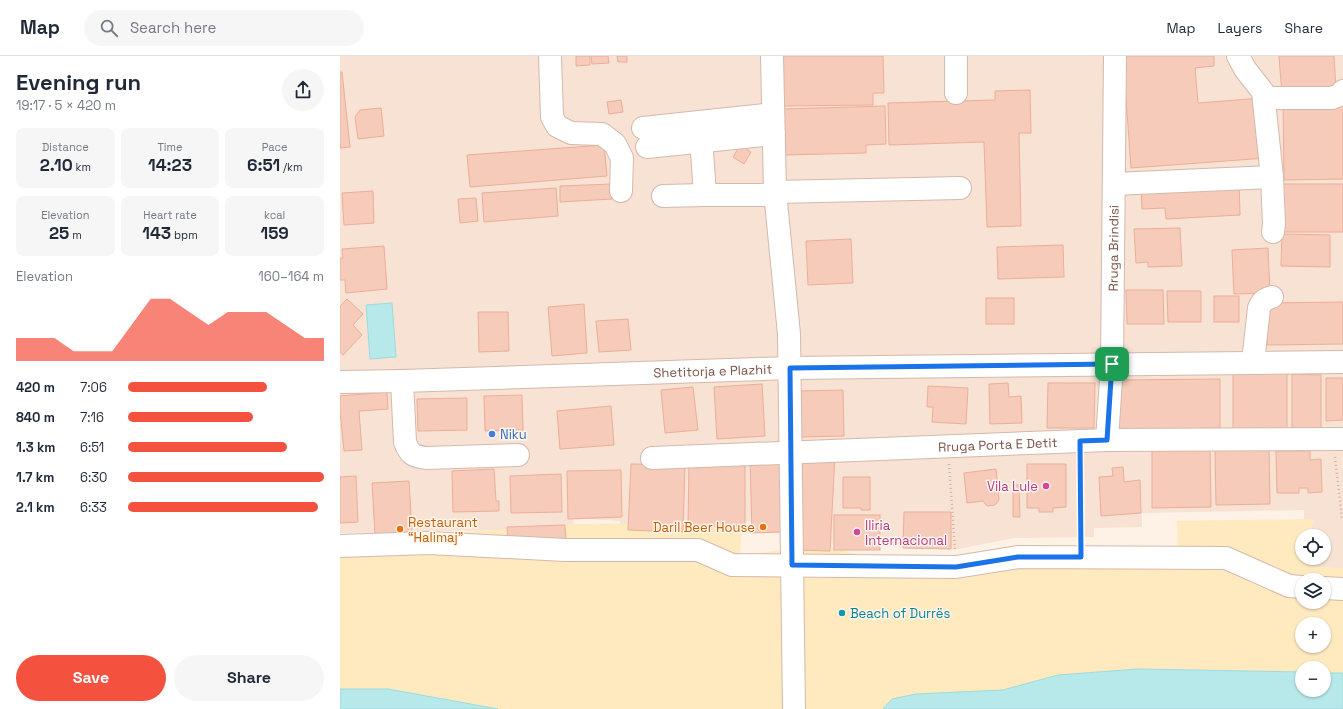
<!DOCTYPE html>
<html lang="en">
<head>
<meta charset="utf-8">
<style>
	:root { --surface:#fff; --page:#f6f6f7; --text:#1f2937; --muted:#747a83; --line:#e0e1e3; --accent:#f4513e }
	body { margin:0; font-family:"Space Grotesk",sans-serif; background:var(--page); color:var(--text); height:100vh; display:flex; flex-direction:column; font-size:15px; white-space:nowrap }
	* { box-sizing:border-box; margin:0 }
	p { font-size:13px; color:var(--muted) }
	.icon { flex:none; width:22px; height:22px; fill:none; stroke:currentColor; stroke-width:2; stroke-linecap:round; stroke-linejoin:round }
	.map { position:relative; flex:1; overflow:hidden }
	.sheet { display:flex; flex-direction:column; background:var(--surface); width:340px }
	.sheet>* { flex:none }
	.controls { position:absolute; left:955px; top:473px; display:grid; gap:8px }
	.controls a { display:grid; place-items:center; width:36px; height:36px; border-radius:50%; background:var(--surface); box-shadow:0 1px 3px #0004; font-size:20px }
	.pin { position:absolute; display:grid; place-items:center; width:34px; height:34px; color:#fff; margin:-17px; border-radius:8px; box-shadow:0 2px 6px #0006 }
	.round { display:grid; place-items:center; flex:none; width:42px; height:42px; border-radius:21px; background:var(--page) }
	.summary { display:flex; align-items:center; justify-content:space-between; height:68px; padding:0 16px }
	h1 { font-size:22px; font-weight:700; line-height:30px }
	.figures { display:grid; grid-template-columns:repeat(3,1fr); gap:6px; height:68px; padding:4px 16px }
	.figures div { display:grid; align-content:center; border-radius:8px; background:var(--page); text-align:center }
	.figures b { font-size:17px; font-weight:700 }
	.figures small { font-size:11px; font-weight:400 }
	.figures p { font-size:11px }
	.chart { height:112px; padding:8px 16px }
	.chart p { display:flex; justify-content:space-between }
	.chart svg { width:100%; height:72px; margin-top:4px; fill:var(--accent); opacity:.7 }
	.action { display:flex; gap:8px; margin-top:auto; padding:8px 16px }
	.action a { flex:1; height:46px; border-radius:24px; background:var(--accent); color:#fff; font-size:16px; font-weight:700; line-height:46px; text-align:center }
	.action a+a { background:var(--page); color:var(--text) }
	ul { padding:0 16px; list-style:none; font-size:13px }
	li { display:grid; grid-template-columns:64px 48px 1fr; align-items:center; height:30px }
	li i { height:10px; border-radius:5px; background:var(--accent) }
	header { display:flex; align-items:center; gap:24px; box-sizing:border-box; height:56px; padding:0 20px; background:var(--surface); border-bottom:1px solid var(--line) }
	header strong { font-size:19px }
	nav { display:flex; gap:22px; margin-inline-start:auto; font-size:14px }
	.search { width:280px; height:36px; background:var(--page); display:flex; align-items:center; gap:10px; box-sizing:border-box; padding:0 14px; border-radius:22px; color:var(--muted); font-size:15px }
	main { display:flex; flex:1; min-height:0 }
	.map>svg:first-child { display:block }
	.residential { fill:#f7e2d3 }
	.sand { fill:#ffe9be; fill-rule:evenodd }
	.water { fill:#b7e9eb; stroke:#9cdbdd }
	.building { fill:#f7cbba; stroke:#ebae98 }
	.lines { fill:none; stroke-linecap:round; stroke-linejoin:round }
	.minor-casing { stroke:#d4b9ac; stroke-width:24 }
	.path { stroke:#dcad9c; stroke-width:2.5; stroke-dasharray:1 3; stroke-linecap:butt }
	.minor { stroke:#fff; stroke-width:22 }
	.route-casing { stroke:#fff; stroke-width:8 }
	.route { stroke:#1a73e8; stroke-width:5 }
	.shop-dot { fill:#3f7fe0; stroke:#fff6ed; stroke-width:1.5 }
	.hotel-dot { fill:#d1479c; stroke:#fff6ed; stroke-width:1.5 }
	.food-dot { fill:#e8710a; stroke:#fff6ed; stroke-width:1.5 }
	.culture-dot { fill:#0f9aa8; stroke:#fff6ed; stroke-width:1.5 }
	.labels { text-anchor:middle; stroke-width:3; stroke-linejoin:round; paint-order:stroke }
	.street-label { font-size:13px; fill:#7b5347; stroke:#fff6ed }
	.shop-label { font-size:13px; fill:#366cbe; stroke:#fff6ed; text-anchor:start }
	.hotel-label { font-size:13px; fill:#b23c85; stroke:#fff6ed; text-anchor:end }
	.food-label { font-size:13px; fill:#c56008; stroke:#fff6ed; text-anchor:start }
	.culture-label { font-size:13px; fill:#0d838f; stroke:#fff6ed; text-anchor:start }
</style>
</head>
<body>
<header>
<strong>Map</strong>
<div class="search"><svg class="icon" aria-label="search" viewBox="0 0 24 24"><circle cx="10" cy="10" r="6"/><path d="M15 15l6 6"/></svg>Search here</div>
<nav><a>Map</a><a>Layers</a><a>Share</a></nav>
</header>
<main>
<section class="sheet">
<div class="summary"><div><h1>Evening run</h1><p>19:17 · 5 × 420 m</p></div><a class="round"><svg class="icon" aria-label="share" viewBox="0 0 24 24"><path d="M12 15V3M7 8l5-5 5 5M5 13v7h14v-7"/></svg></a></div>
<div class="figures">
<div><p>Distance</p><b>2.10<small> km</small></b></div>
<div><p>Time</p><b>14:23</b></div>
<div><p>Pace</p><b>6:51<small> /km</small></b></div>
</div>
<div class="figures">
<div><p>Elevation</p><b>25<small> m</small></b></div>
<div><p>Heart rate</p><b>143<small> bpm</small></b></div>
<div><p>kcal</p><b>159</b></div>
</div>
<div class="chart"><p><span>Elevation</span>160–164 m</p>
<svg viewBox="0 0 160 44" preserveAspectRatio="none"><path d="M0 44V30L10 30L20 30L30 38L40 38L50 38L60 22L70 6L80 6L90 14L100 22L110 14L120 14L130 14L140 22L150 30L160 30V44z"/></svg>
</div>
<ul>
<li><b>420 m</b>7:06<i style="width:71%"></i></li>
<li><b>840 m</b>7:16<i style="width:64%"></i></li>
<li><b>1.3 km</b>6:51<i style="width:81%"></i></li>
<li><b>1.7 km</b>6:30<i style="width:100%"></i></li>
<li><b>2.1 km</b>6:33<i style="width:97%"></i></li>
</ul>
<div class="action"><a>Save</a><a>Share</a></div>
</section>
<div class="map">
<svg width="1003" height="653" viewBox="0 0 1003 653">
	<rect width="100%" height="100%" fill="#fef1e5"/>
	<!-- residential -->
	<path class="residential" d="M0 0H1003V513L963 511V502H984V480H964V454L802 457V471L754 472V481L674 482 618 493 457 486 453 462 281 475 280 465 234 462 231 490 158 474 0 477Z"/>
	<!-- sand -->
	<path class="sand" d="M974 463 969 480H962V502H967L968 510 1003 512V617H984V612H962V616L798 613 718 619 663 634 576 638 552 643 543 653H158L48 633H0V485L235 468 402 467 400 499 488 489 529 504 610 505 661 495 696 490 838 492 837 465ZM962 524H984V546H962ZM962 568H984V590H962Z"/>
	<!-- water -->
	<g class="water">
		<path d="M52 247 56 301 30 303 26 249Z"/>
		<path d="M798 613 962 616V634H984V617H1003V653H543L552 643 576 638 663 634 718 619Z"/>
		<path d="M0 633H48L158 653H0Z"/>
	</g>
	<!-- building -->
	<g class="building">
		<path d="M236 0H250V9L236 10Z"/>
		<path d="M251 0H268L269 7 252 8Z"/>
		<path d="M277 0H287V6H278Z"/>
		<path d="M441 0H543L544 37H533V49L442 50Z"/>
		<path d="M783 0H874V10L855 12 858 47 922 42 926 102 791 112Z"/>
		<path d="M939 0H994L996 34 942 39Z"/>
		<path d="M0 16H2L10 91 0 92Z"/>
		<path d="M690 34 691 77H679L681 170 647 171 644 86 549 89 548 47 655 44V35Z"/>
		<path d="M1003 42V123L944 124 943 43Z"/>
		<path d="M281 44 283 56 269 58 267 46Z"/>
		<path d="M545 50 546 88 526 89V97L444 99 443 53Z"/>
		<path d="M41 52 44 80 18 83 15 61 20 54Z"/>
		<path d="M264 89 267 120 130 131 127 99Z"/>
		<path d="M400 89 411 96 404 108 393 101Z"/>
		<path d="M899 124 900 159 826 163 825 152 802 153 801 128Z"/>
		<path d="M271 128 272 143 220 146V130Z"/>
		<rect x="941" y="128" width="62" height="48"/>
		<path d="M216 132 218 160 144 166 142 137Z"/>
		<path d="M33 135 34 167 4 169 2 137Z"/>
		<path d="M136 142 138 165 120 167 118 143Z"/>
		<path d="M840 172 842 210 808 211V206L796 207 794 173Z"/>
		<path d="M942 178 990 179V211L941 210Z"/>
		<path d="M511 183 513 227 468 229 466 185Z"/>
		<path d="M723 189 724 221 658 223 657 191Z"/>
		<path d="M44 190 47 233 6 237 5 224H0V202H3L2 193Z"/>
		<path d="M928 192 930 237 894 238 892 194Z"/>
		<path d="M786 234H823L824 268H787Z"/>
		<path d="M827 235H861V266H828Z"/>
		<rect x="874" y="240" width="25" height="26"/>
		<rect x="646" y="242" width="28" height="26"/>
		<path d="M7 243 23 258 13 269 22 279 3 299 0 296V250Z"/>
		<path d="M1003 246V288L927 289V247Z"/>
		<path d="M244 248 247 297 212 300 208 251Z"/>
		<path d="M138 256H168L169 295 139 296Z"/>
		<path d="M288 263 291 294 259 296 256 265Z"/>
		<rect x="893" y="317" width="54" height="57"/>
		<path d="M952 318 981 319V373H952Z"/>
		<path d="M986 322H1003V364L986 365Z"/>
		<path d="M880 323V372L779 374V324Z"/>
		<path d="M668 327 669 341 681 340 682 367 650 368 649 328Z"/>
		<path d="M708 327H755L754 372H707Z"/>
		<path d="M422 328 425 380 377 383 374 331Z"/>
		<path d="M588 330 628 332 626 368 592 366 593 351H587Z"/>
		<path d="M353 331 358 374 325 377 321 334Z"/>
		<path d="M503 334 504 380 458 381V335Z"/>
		<path d="M47 336 48 353 19 355 22 394 4 395 0 356V340Z"/>
		<path d="M182 339 183 374 145 375 144 340Z"/>
		<path d="M127 342V374L78 375 77 343Z"/>
		<path d="M271 350 274 389 220 393 217 355Z"/>
		<path d="M870 392 871 451 812 452V393Z"/>
		<path d="M929 392 930 448 876 449 875 393Z"/>
		<path d="M936 395H970V404L981 403 982 436 968 437V432H959V437H937Z"/>
		<path d="M463 397 495 399 490 495 458 494Z"/>
		<path d="M440 400 442 476 412 477 410 401Z"/>
		<path d="M291 408 345 409 343 476 288 474Z"/>
		<path d="M349 408H405V470H348Z"/>
		<path d="M687 408H726V451L713 452V456H699V452H687Z"/>
		<path d="M783 411 784 426 800 424 801 457 761 460 759 421 773 420 772 412Z"/>
		<path d="M154 413 156 445H159V455L113 456 112 415Z"/>
		<path d="M656 413 659 444 655 449 647 450 643 445 627 447 624 417Z"/>
		<path d="M281 414 282 461 228 463 227 415Z"/>
		<path d="M221 418 222 456 171 457 170 420Z"/>
		<path d="M16 420 18 466 0 467V421Z"/>
		<path d="M503 421H530V454H521V452H503Z"/>
		<path d="M69 425 72 476 35 478 32 427Z"/>
		<path d="M673 429H679L680 461H673Z"/>
		<path d="M564 456H611V493L563 492Z"/>
		<rect x="494" y="459" width="46" height="35"/>
		<path d="M225 469 226 486 168 488 167 471Z"/>
	</g>
	<g class="lines">
		<!-- minor casing -->
		<g class="minor-casing">
			<g id="minor">
				<path d="M210 0 212 61 217 70 231 77 262 78 275 88 282 102 281 135"/>
				<path d="M432 0 435 136 620 132"/>
				<path d="M616 0V37"/>
				<path d="M898 0 905 13 923 36 932 121 934 168 933 176"/>
				<path d="M925 42H992L1002 38 1003 35"/>
				<path d="M360 66 365 139H436"/>
				<path d="M303 72 433 58"/>
				<path d="M307 91 434 78"/>
				<path d="M774 128 932 121"/>
				<path d="M435 136 449 278 454 653"/>
				<path d="M323 140 365 139"/>
				<path d="M913 306 919 252C922 245 925 243 932 241"/>
				<path d="M62 325 65 386C70 399 73 400 86 402L178 399"/>
				<path id="s1" d="M0 326 62 325 450 312 1003 306"/>
				<path id="s2" d="M767 384 772 308 775 0"/>
				<path id="s3" d="M312 402 767 384 1003 383"/>
				<path d="M0 490 89 487 225 494H358L392 509 616 511 678 501 886 502 949 530 962 531"/>
				<path d="M984 532 1003 533"/>
			</g>
		</g>
		<!-- path -->
		<g class="path">
			<path d="M995 401 1002 463 1003 464"/>
			<path d="M740 404 741 483"/>
			<path d="M609 408 615 493"/>
		</g>
		<!-- minor -->
		<use href="#minor" class="minor"/>
	</g>
	<g class="lines">
		<!-- route casing -->
		<g class="route-casing">
			<path id="route" d="M772 308 767 384 740 385 741 501H678L616 511 452 509 450 312Z"/>
		</g>
		<!-- route -->
		<use href="#route" class="route"/>
	</g>
	<!-- markers -->
	<circle class="shop-dot" cx="152" cy="378" r="4"/>
	<g class="hotel-dot">
		<circle cx="706" cy="430" r="4"/>
		<circle cx="517" cy="476" r="4"/>
	</g>
	<g class="food-dot">
		<circle cx="423" cy="471" r="4"/>
		<circle cx="60" cy="473" r="4"/>
	</g>
	<circle class="culture-dot" cx="502" cy="557" r="4"/>
	<g class="labels">
		<!-- street labels -->
		<g class="street-label">
			<text dy="5" stroke="none"><textPath href="#s2" startOffset="192">Rruga Brindisi</textPath></text>
			<text dy="5" stroke="none"><textPath href="#s1" startOffset="373">Shetitorja e Plazhit</textPath></text>
			<text dy="5" stroke="none"><textPath href="#s3" startOffset="346">Rruga Porta E Detit</textPath></text>
		</g>
		<!-- shop labels -->
		<g class="shop-label">
			<text x="160" y="383">Niku</text>
		</g>
		<!-- hotel labels -->
		<g class="hotel-label">
			<text x="698" y="435">Vila Lule</text>
			<text x="525" y="474" text-anchor="start">Iliria<tspan x="525" dy="15">Internacional</tspan></text>
		</g>
		<!-- food labels -->
		<g class="food-label">
			<text x="68" y="471">Restaurant<tspan x="68" dy="15">“Halimaj”</tspan></text>
			<text x="415" y="476" text-anchor="end">Daril Beer House</text>
		</g>
		<!-- culture labels -->
		<g class="culture-label">
			<text x="510" y="562">Beach of Durrës</text>
		</g>
	</g>
</svg>
<div class="controls">
<a><svg class="icon" aria-label="locate" viewBox="0 0 24 24"><circle cx="12" cy="12" r="6"/><path d="M12 2v4M12 18v4M2 12h4M18 12h4"/></svg></a>
<a><svg class="icon" aria-label="layers" viewBox="0 0 24 24"><path d="M12 4l9 5-9 5-9-5zM3 14l9 5 9-5"/></svg></a>
<a>+</a>
<a>−</a>
</div>
<div class="pin" style="left:772px;top:308px;background:#1e9e55"><svg class="icon" aria-label="arrive" viewBox="0 0 24 24"><path d="M6 21V4h12l-3 4 3 4H6"/></svg></div>
</div>
</main>
</body>
</html>
